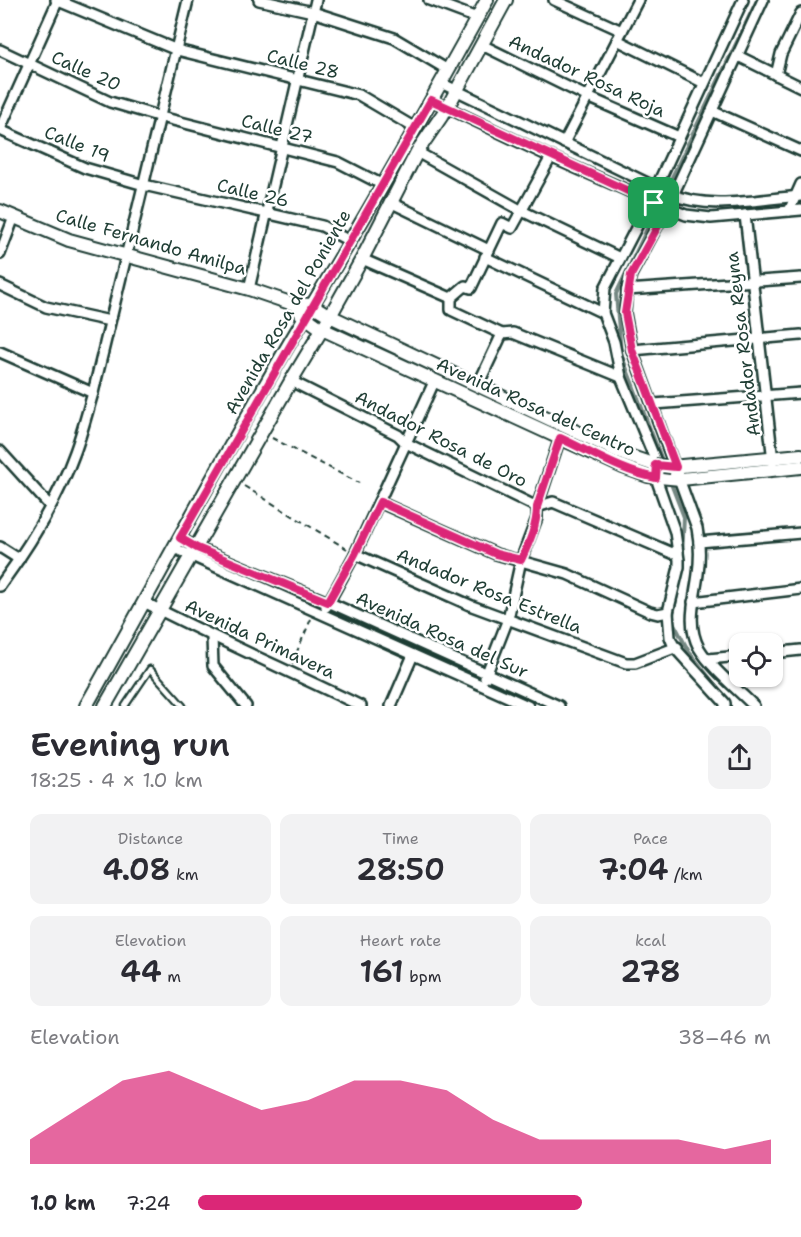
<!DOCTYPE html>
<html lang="en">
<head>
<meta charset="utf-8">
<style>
	:root { --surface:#fff; --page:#f2f2f3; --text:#2b2b33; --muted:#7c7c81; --accent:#db2777 }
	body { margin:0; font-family:"Shantell Sans",sans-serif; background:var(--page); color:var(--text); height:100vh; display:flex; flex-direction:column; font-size:22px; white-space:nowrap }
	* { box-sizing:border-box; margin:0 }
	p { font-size:20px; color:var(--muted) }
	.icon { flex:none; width:33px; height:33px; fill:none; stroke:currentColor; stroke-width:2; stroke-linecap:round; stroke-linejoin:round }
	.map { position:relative; height:706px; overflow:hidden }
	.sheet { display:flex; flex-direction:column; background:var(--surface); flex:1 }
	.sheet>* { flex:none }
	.controls { position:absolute; left:729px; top:633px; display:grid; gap:12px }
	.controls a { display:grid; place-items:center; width:54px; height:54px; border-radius:12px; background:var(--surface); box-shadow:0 2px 4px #0004; font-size:30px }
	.pin { position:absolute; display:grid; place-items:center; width:51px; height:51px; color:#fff; margin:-26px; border-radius:12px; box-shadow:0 3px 9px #0006 }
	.round { display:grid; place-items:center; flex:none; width:63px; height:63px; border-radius:12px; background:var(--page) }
	.headline { display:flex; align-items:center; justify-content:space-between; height:102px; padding:0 30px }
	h1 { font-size:33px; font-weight:600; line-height:45px }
	.stats { display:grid; grid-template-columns:repeat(3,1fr); gap:9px; height:102px; padding:6px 30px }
	.stats div { display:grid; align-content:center; border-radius:12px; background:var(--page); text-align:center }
	.stats b { font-size:30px; font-weight:600 }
	.stats small { font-size:16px; font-weight:400 }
	.stats p { font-size:16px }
	.chart { height:168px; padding:12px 30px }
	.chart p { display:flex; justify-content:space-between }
	.chart svg { width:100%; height:108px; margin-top:6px; fill:var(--accent); opacity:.7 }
	ul { padding:0 30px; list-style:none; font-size:20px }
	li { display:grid; grid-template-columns:96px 72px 1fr; align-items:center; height:45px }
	li i { height:15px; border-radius:8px; background:var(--accent) }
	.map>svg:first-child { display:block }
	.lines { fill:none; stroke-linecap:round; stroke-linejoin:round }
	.stream { stroke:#758883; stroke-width:4 }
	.lane-casing { stroke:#1f3d34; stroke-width:9 }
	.street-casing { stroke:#1f3d34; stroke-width:14 }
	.secondary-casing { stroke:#1f3d34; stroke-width:16 }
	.path { stroke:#1f3d34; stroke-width:2; stroke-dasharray:6 4.5; stroke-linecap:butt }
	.lane { stroke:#fff; stroke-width:4.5 }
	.street { stroke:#fff; stroke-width:9 }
	.secondary { stroke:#fff; stroke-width:12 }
	.secondary-bridge-casing { stroke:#1f3d34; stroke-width:16; stroke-linecap:butt }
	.secondary-bridge { stroke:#fff; stroke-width:12 }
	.route-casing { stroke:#fff; stroke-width:12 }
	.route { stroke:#db2777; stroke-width:8 }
	.labels { text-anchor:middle; stroke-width:5; stroke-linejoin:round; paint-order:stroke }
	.street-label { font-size:18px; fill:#1f3d34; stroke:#fff }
</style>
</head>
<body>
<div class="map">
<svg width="801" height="706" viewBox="0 0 801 706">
	<rect width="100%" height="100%" fill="#fff"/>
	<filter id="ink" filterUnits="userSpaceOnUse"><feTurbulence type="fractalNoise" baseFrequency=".0167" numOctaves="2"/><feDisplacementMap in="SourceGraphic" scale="12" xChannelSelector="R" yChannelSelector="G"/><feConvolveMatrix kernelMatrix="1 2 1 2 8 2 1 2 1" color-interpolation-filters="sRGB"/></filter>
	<g filter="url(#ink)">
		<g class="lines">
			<!-- stream -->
			<g class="stream">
				<path d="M663 463 621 354 616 294 757 0"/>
				<path d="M670 481 684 517 682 555"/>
				<path d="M678 589 672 620 689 652 719 690"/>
			</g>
			<!-- lane casing -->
			<g class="lane-casing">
				<path id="lane" d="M125 706 150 669 183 706"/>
			</g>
			<!-- street casing -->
			<g class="street-casing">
				<g id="street">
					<path d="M56 0 177 50 359 95 415 128"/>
					<path d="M259 0 313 12 394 38 448 70"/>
					<path d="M429 0 477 18"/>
					<path d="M554 0 622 31"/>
					<path d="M617 40 704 83"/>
					<path d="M482 45 588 97 679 137"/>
					<path d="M0 50 110 102 161 117 338 162 381 184"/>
					<path d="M738 56 801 87"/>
					<path d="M776 75 781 54 801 13"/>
					<path d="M441 83 670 194C712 211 757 199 801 196"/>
					<path d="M431 100 551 157 663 206 686 215 711 218 801 210"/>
					<path d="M712 111 801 151"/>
					<path d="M0 129 58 0"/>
					<path d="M0 130 85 168 144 185 322 226 351 242"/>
					<path d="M564 143 638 0"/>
					<path d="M417 152 522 211 620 258"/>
					<path d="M390 202 489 250"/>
					<path d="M789 211 801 184"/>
					<path d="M745 215 773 461"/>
					<path d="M0 254 14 217"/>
					<path d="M485 257 603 313"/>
					<path d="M362 259 451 298"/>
					<path d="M0 285 46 307 110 321"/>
					<path d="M249 289 316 0"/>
					<path d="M627 290 801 278"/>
					<path d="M451 298V310L502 334 513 333 621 377"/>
					<path d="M451 298 465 286 471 288 502 223 512 228 551 157"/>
					<path d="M632 350 801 335"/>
					<path d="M0 352 93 393"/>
					<path d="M291 381 398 435 406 443 537 507 553 502 672 553 678 552"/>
					<path d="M478 385 502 334"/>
					<path d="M654 404 801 393"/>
					<path d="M0 451 50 506"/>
					<path d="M379 502 496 554 567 574 650 612 658 614 668 612"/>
					<path d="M180 538 197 548 328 602 559 706"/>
					<path d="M699 542 801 533"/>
					<path d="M0 547 19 559"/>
					<path d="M174 548 528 706"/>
					<path d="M355 554 472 606 626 663H635L677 647"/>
					<path d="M0 586C30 545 58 499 75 452 82 433 87 413 93 393L188 0"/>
					<path d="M144 602C216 639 289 671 361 706"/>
					<path d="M693 602 801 589"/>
					<path d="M326 607 355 554 434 382"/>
					<path d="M212 637 213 666 246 706"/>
					<path d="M772 653 801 650"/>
					<path d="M708 659 740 656"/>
					<path d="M485 678 508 619 521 560 537 518V507L560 438"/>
					<path d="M391 706 413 655"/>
					<path d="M725 706V703L674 647 670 637 668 612 679 567V560L675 532 656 478 657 464 621 377 614 342 603 313 605 288 650 201 743 0"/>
					<path d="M754 706C737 689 711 668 699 648 686 624 695 599 698 574 700 559 700 543 697 528L632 350 625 313 627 290 631 275 667 208 763 0"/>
				</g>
			</g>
			<!-- secondary casing -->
			<g class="secondary-casing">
				<g id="secondary">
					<path d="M0 211 69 240 249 289 293 304 312 305 330 316 626 455 655 465"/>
					<path d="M301 314 322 329 623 467 648 476 681 479 801 467"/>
					<path d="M671 467 801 455"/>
					<path d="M86 706C161 573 232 438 311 307 372 206 430 103 487 0"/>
					<path d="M105 706 291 381 330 316 362 259 417 152 447 108 506 0"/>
				</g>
			</g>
			<!-- path -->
			<g class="path">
				<path d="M272 438 359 483"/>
				<path d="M244 486 347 549"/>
				<path d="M292 663 311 619"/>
			</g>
			<!-- lane -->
			<use href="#lane" class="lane"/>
			<!-- street -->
			<use href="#street" class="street"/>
			<!-- secondary -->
			<use href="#secondary" class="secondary"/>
			<!-- secondary-bridge casing -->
			<g class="secondary-bridge-casing">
				<path id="secondary-bridge" d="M655 465 671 467"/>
			</g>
			<!-- secondary-bridge -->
			<use href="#secondary-bridge" class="secondary-bridge"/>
		</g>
	</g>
	<g class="lines" filter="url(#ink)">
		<!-- route casing -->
		<g class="route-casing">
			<path id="route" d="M654 203 431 100 180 538 197 548 328 602 355 554 380 502 496 554 521 560C529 543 537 526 537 507L560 438C591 452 623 472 656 478L657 464 655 465 676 467 632 350 625 313 631 275 668 208 654 203"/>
		</g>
		<!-- route -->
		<use href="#route" class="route"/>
	</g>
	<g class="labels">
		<!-- street labels -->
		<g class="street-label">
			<text transform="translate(303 64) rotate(14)" y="6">Calle 28</text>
			<text transform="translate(86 71) rotate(24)" y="6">Calle 20</text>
			<text transform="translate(587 76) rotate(25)" y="6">Andador Rosa Roja</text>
			<text transform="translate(277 129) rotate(14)" y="6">Calle 27</text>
			<text transform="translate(77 144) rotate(22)" y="6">Calle 19</text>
			<text transform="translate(253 193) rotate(13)" y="6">Calle 26</text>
			<text transform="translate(151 242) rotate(16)" y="6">Calle Fernando Amilpa</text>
			<text transform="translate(288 312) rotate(-60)" y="6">Avenida Rosa del Poniente</text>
			<text transform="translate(743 344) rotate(-97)" y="6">Andador Rosa Reyna</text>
			<text transform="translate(536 407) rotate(24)" y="6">Avenida Rosa del Centro</text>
			<text transform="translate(441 439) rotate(27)" y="6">Andador Rosa de Oro</text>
			<text transform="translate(489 591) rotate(22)" y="6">Andador Rosa Estrella</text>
			<text transform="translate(442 635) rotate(24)" y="6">Avenida Rosa del Sur</text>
			<text transform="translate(260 639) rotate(25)" y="6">Avenida Primavera</text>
		</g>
	</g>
</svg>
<div class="controls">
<a><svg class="icon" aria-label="locate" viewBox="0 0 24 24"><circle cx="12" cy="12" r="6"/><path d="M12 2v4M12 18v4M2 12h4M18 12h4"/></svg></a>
</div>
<div class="pin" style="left:654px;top:203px;background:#1e9e55"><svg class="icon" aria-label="arrive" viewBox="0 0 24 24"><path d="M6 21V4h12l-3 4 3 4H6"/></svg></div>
</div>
<section class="sheet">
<div class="headline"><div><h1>Evening run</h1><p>18:25 · 4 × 1.0 km</p></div><a class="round"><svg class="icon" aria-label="share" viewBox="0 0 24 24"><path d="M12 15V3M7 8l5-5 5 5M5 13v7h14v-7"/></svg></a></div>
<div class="stats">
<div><p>Distance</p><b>4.08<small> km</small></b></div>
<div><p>Time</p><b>28:50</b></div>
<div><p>Pace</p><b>7:04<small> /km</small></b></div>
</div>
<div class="stats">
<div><p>Elevation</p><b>44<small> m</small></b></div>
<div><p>Heart rate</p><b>161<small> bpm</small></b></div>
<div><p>kcal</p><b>278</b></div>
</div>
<div class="chart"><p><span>Elevation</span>38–46 m</p>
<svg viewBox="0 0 160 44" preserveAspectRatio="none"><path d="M0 44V34L10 22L20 10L30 6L40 14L50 22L60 18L70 10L80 10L90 14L100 26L110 34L120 34L130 34L140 34L150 38L160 34V44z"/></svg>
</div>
<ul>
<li><b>1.0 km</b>7:24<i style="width:67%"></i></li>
</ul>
</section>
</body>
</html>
